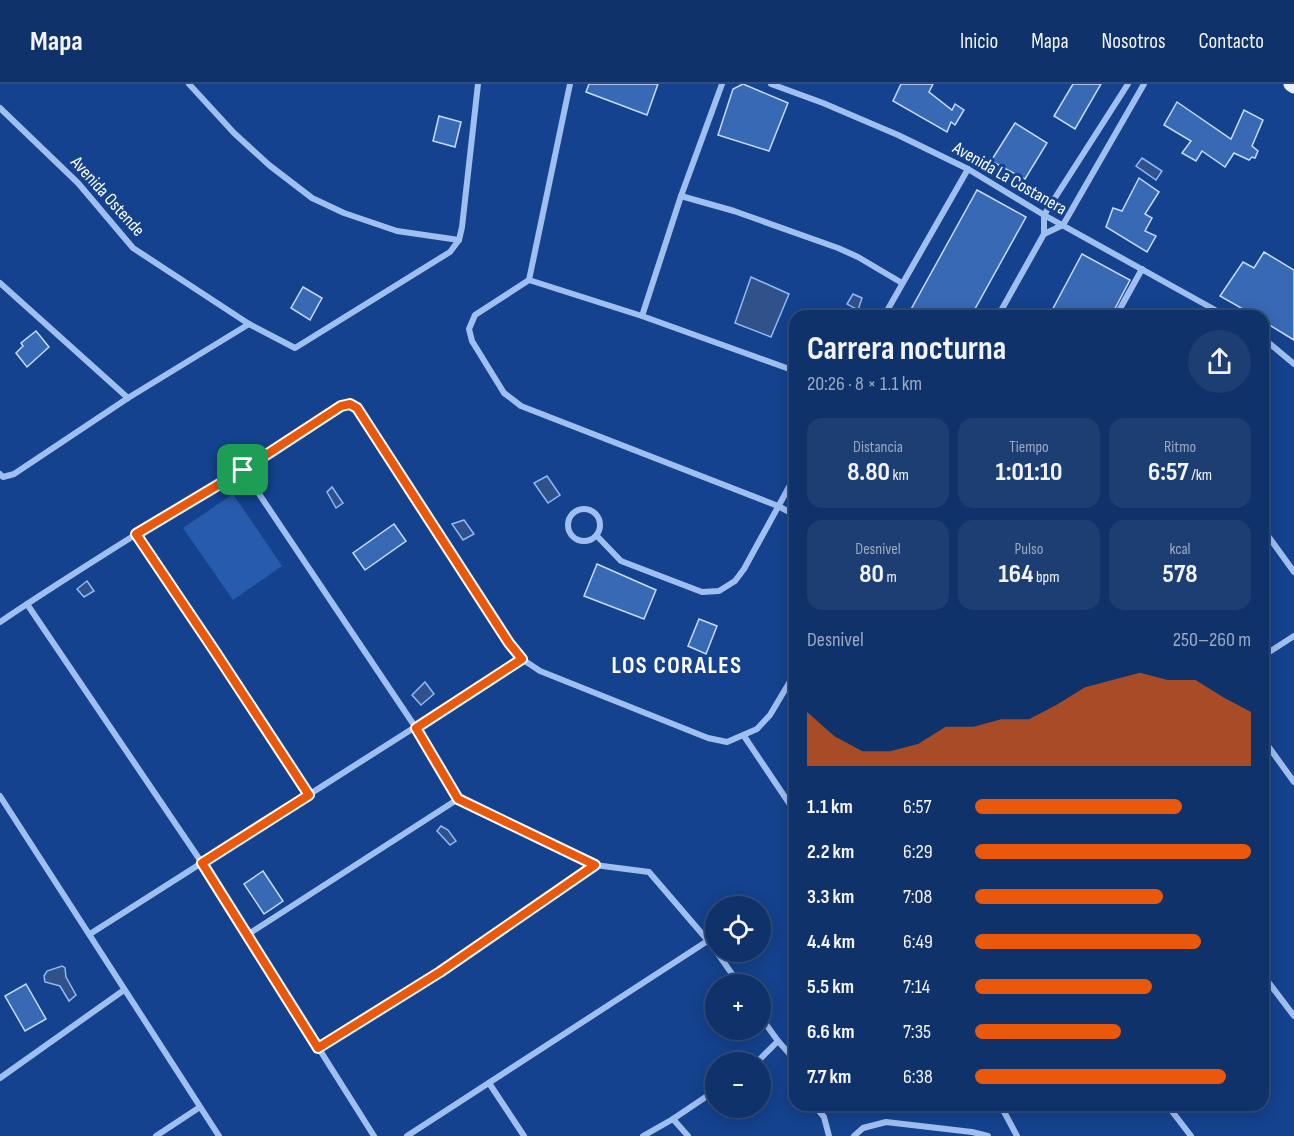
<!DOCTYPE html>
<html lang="es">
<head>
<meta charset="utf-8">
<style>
	:root { --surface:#0f326a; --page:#1d3e72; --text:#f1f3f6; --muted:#9baac1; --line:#2f4d7e; --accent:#ea580c }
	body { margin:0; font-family:"Sofia Sans Condensed",sans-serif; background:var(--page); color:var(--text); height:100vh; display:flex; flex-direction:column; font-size:22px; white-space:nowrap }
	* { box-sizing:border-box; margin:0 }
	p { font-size:20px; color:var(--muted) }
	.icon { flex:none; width:33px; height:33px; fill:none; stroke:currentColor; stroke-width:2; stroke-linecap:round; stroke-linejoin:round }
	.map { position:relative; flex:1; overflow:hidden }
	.panel { position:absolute; left:789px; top:226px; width:480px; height:801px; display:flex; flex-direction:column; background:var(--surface); border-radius:18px; box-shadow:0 3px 15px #0003,0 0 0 2px var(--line) }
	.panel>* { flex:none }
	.buttons { position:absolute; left:705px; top:812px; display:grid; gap:12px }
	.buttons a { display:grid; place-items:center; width:66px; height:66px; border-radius:50%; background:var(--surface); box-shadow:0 3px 15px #0003,0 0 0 2px var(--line); font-size:30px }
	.pin { position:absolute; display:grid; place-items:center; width:51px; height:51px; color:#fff; margin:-26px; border-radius:12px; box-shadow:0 3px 9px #0006 }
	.round { display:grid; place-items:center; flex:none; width:63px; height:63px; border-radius:32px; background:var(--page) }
	.headline { display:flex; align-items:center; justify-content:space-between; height:102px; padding:0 18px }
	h1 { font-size:33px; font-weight:700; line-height:45px }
	.figures { display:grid; grid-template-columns:repeat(3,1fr); gap:9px; height:102px; padding:6px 18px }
	.figures div { display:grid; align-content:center; border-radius:15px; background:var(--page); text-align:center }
	.figures b { font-size:26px; font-weight:700 }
	.figures small { font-size:16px; font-weight:400 }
	.figures p { font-size:16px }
	.chart { height:168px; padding:12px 18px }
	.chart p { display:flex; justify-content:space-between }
	.chart svg { width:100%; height:108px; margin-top:6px; fill:var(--accent); opacity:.7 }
	ul { padding:0 18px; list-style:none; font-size:20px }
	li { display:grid; grid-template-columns:96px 72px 1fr; align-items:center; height:45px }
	li i { height:15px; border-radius:8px; background:var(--accent) }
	header { display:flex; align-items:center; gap:36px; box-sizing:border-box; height:84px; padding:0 30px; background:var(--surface); border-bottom:2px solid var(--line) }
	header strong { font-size:28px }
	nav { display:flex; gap:33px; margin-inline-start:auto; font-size:21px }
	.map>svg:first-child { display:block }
	.green { fill:#275bad }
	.water { fill:#30518a; stroke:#91b9f3; stroke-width:1.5 }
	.building { fill:#3869b5; stroke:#c6dbfc; stroke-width:1.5 }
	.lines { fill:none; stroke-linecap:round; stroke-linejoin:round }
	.minor { stroke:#9fbff0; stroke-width:6 }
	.primary { stroke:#e9f0ff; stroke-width:15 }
	.route-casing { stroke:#fff; stroke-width:12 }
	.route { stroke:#ea580c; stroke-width:8 }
	.labels { text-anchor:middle; stroke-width:6; stroke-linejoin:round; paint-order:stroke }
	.street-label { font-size:18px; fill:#fff; stroke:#14428e }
	.district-label { font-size:24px; font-weight:bold; letter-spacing:1.5px; fill:#fff; stroke:#14428e }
</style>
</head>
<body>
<header>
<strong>Mapa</strong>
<nav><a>Inicio</a><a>Mapa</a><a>Nosotros</a><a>Contacto</a></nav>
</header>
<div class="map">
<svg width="1294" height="1052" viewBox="0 0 1294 1052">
	<rect width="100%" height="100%" fill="#14428e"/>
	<!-- green -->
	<path class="green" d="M233 410 282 482 233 516 183 444Z"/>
	<!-- water -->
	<g class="water">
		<path d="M1142 74 1162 87 1156 96 1136 82Z"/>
		<path d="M751 193 789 210 771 253 735 239Z"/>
		<path d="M853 210 862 214 858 226 847 220Z"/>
		<path d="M547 392 560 411 548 419 534 399Z"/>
		<path d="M332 403 343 419 336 424 327 408Z"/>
		<path d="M464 436 474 450 463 456 452 440Z"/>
		<path d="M87 497 94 507 84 513 77 505Z"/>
		<path d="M425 598 434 610 421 621 412 611Z"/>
		<path d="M441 742 448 746 456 757 450 761 437 747Z"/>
		<path d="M62 882 65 884 66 893 76 911 69 917 60 902 45 898 44 892 47 887Z"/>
	</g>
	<!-- building -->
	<g class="building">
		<path d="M589 0H658L647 31 586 8Z"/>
		<path d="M743 0 788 19 769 67 718 51 733 5Z"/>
		<path d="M901 0H933L929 8 952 26 955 20 964 26 955 41 951 38 947 48 893 17Z"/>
		<path d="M1073 0H1101L1075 45 1054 32Z"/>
		<path d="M1177 18 1231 55 1244 26 1263 36 1252 62 1258 67 1255 74 1252 73 1249 76 1234 69 1225 83 1202 67 1196 77 1182 69 1191 57 1164 41Z"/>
		<path d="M439 32 461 38 455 63 433 57Z"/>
		<path d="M1015 39 1047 59 1025 95 991 77Z"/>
		<path d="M1139 94 1159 108 1145 130 1152 134 1145 147 1156 152 1147 168 1106 143 1113 124 1122 127Z"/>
		<path d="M977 106 1026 133 971 232H915L909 229Z"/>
		<path d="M1264 168 1294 186V256L1263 237V232H1255L1220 212 1243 178 1254 184Z"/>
		<path d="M1082 170 1130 196 1111 232H1049Z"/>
		<path d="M303 203 322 214 310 236 291 224Z"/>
		<path d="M36 247 49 263 27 283 16 269 23 262 21 259Z"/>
		<path d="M394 440 406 457 365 486 353 469Z"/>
		<path d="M597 480 656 506 644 535 584 512Z"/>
		<path d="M699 535 717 542 706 570 688 562Z"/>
		<path d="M263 787 283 817 264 830 244 800Z"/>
		<path d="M26 900 46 935 25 947 5 912Z"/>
	</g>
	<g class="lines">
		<!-- minor -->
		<g class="minor">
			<path d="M189 0 234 49 269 81 312 114 344 129 397 147 459 156"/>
			<path d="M570 0 529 196 475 231 469 245 472 257 504 309 521 322 778 422 795 431"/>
			<path d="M771 0 823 19 898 51 968 85 1044 131 1226 232"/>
			<path d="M0 24 78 99 133 164 249 240 295 264 450 168 459 156 462 143 478 0"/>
			<path d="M681 112 734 127 838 164 858 173 902 199"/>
			<path d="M1044 150 1063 141 1144 0"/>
			<path d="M529 196 642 232 795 287"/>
			<path d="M0 199 128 314"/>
			<path d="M642 232 681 112 722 0"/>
			<path d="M884 232 968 85"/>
			<path d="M998 232 1044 150V131L1128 0"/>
			<path d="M1116 232 1142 185"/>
			<path d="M1263 254 1294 280"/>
			<path d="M243 386 416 644 458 715 595 781 649 788 716 866"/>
			<path d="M0 390 3 393 14 390 128 314 249 240"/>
			<circle cx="584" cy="441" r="16"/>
			<path d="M1263 445 1294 488"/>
			<path d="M136 450 214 566 309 711"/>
			<path d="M597 452 621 477 702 508 719 507 735 497 744 485 795 392"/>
			<path d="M27 520 202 779 374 1052"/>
			<path d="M0 538C111 463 228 395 341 322L350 320 357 324 509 559 522 575 540 587 708 654 727 658 757 645 770 631 795 589"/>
			<path d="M1263 572 1294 552"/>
			<path d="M744 652 795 728"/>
			<path d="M1263 655 1294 698"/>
			<path d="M0 712 219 1052"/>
			<path d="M90 850 522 575"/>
			<path d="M247 851 458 715"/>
			<path d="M716 867 739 900"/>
			<path d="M1263 891 1294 932"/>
			<path d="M778 957 795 976"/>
			<path d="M318 964 440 888 595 781"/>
			<path d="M757 978 778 957 760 932"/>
			<path d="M0 994 124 906"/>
			<path d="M489 999 524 1052"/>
			<path d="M815 1022 824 1033 829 1052"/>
			<path d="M1001 1022 1017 1052"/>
			<path d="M1168 1022 1191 1052"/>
			<path d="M673 1035 688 1052"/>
			<path d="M156 1052 200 1023"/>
			<path d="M407 1052 709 856"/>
			<path d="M643 1052 673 1035 716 1006"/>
			<path d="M854 1052 863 1044 886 1038 972 1048 988 1052"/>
		</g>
		<!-- primary -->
		<path class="primary" d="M1291 0 1294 2"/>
	</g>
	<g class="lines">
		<!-- route casing -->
		<g class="route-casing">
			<path id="route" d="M350 320 357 324 509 559 522 575 416 644 458 715 595 781 440 888 318 964 202 779 309 711 214 566 136 450 243 386 341 322Z"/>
		</g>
		<!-- route -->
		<use href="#route" class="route"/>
	</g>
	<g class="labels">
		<!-- street labels -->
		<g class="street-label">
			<text transform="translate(1010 94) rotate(30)" y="6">Avenida La Costanera</text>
			<text transform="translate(108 112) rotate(48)" y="6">Avenida Ostende</text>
		</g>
		<!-- district labels -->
		<g class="district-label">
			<text x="677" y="589">LOS CORALES</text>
		</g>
	</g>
</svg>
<div class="buttons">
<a><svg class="icon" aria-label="locate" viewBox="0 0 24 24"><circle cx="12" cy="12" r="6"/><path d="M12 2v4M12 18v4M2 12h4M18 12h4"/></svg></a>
<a>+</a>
<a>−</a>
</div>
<div class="pin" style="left:243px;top:386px;background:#1e9e55"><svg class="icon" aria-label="arrive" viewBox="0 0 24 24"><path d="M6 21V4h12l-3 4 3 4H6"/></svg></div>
<section class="panel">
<div class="headline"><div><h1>Carrera nocturna</h1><p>20:26 · 8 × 1.1 km</p></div><a class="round"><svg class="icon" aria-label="share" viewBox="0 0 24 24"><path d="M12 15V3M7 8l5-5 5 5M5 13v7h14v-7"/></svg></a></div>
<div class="figures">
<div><p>Distancia</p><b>8.80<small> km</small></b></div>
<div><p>Tiempo</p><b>1:01:10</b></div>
<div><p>Ritmo</p><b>6:57<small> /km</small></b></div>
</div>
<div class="figures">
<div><p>Desnivel</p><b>80<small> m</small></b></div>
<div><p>Pulso</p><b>164<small> bpm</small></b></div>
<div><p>kcal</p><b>578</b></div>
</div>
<div class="chart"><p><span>Desnivel</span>250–260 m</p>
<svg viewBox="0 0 160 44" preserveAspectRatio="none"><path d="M0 44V22L10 32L20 38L30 38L40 35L50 28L60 28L70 25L80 25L90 19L100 12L110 9L120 6L130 9L140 9L150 16L160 22V44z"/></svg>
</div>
<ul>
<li><b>1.1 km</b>6:57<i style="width:75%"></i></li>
<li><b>2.2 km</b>6:29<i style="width:100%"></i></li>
<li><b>3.3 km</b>7:08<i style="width:68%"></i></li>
<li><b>4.4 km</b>6:49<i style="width:82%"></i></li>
<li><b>5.5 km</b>7:14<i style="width:64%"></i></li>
<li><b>6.6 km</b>7:35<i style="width:53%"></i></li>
<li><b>7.7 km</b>6:38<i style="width:91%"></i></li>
</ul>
</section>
</div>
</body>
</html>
